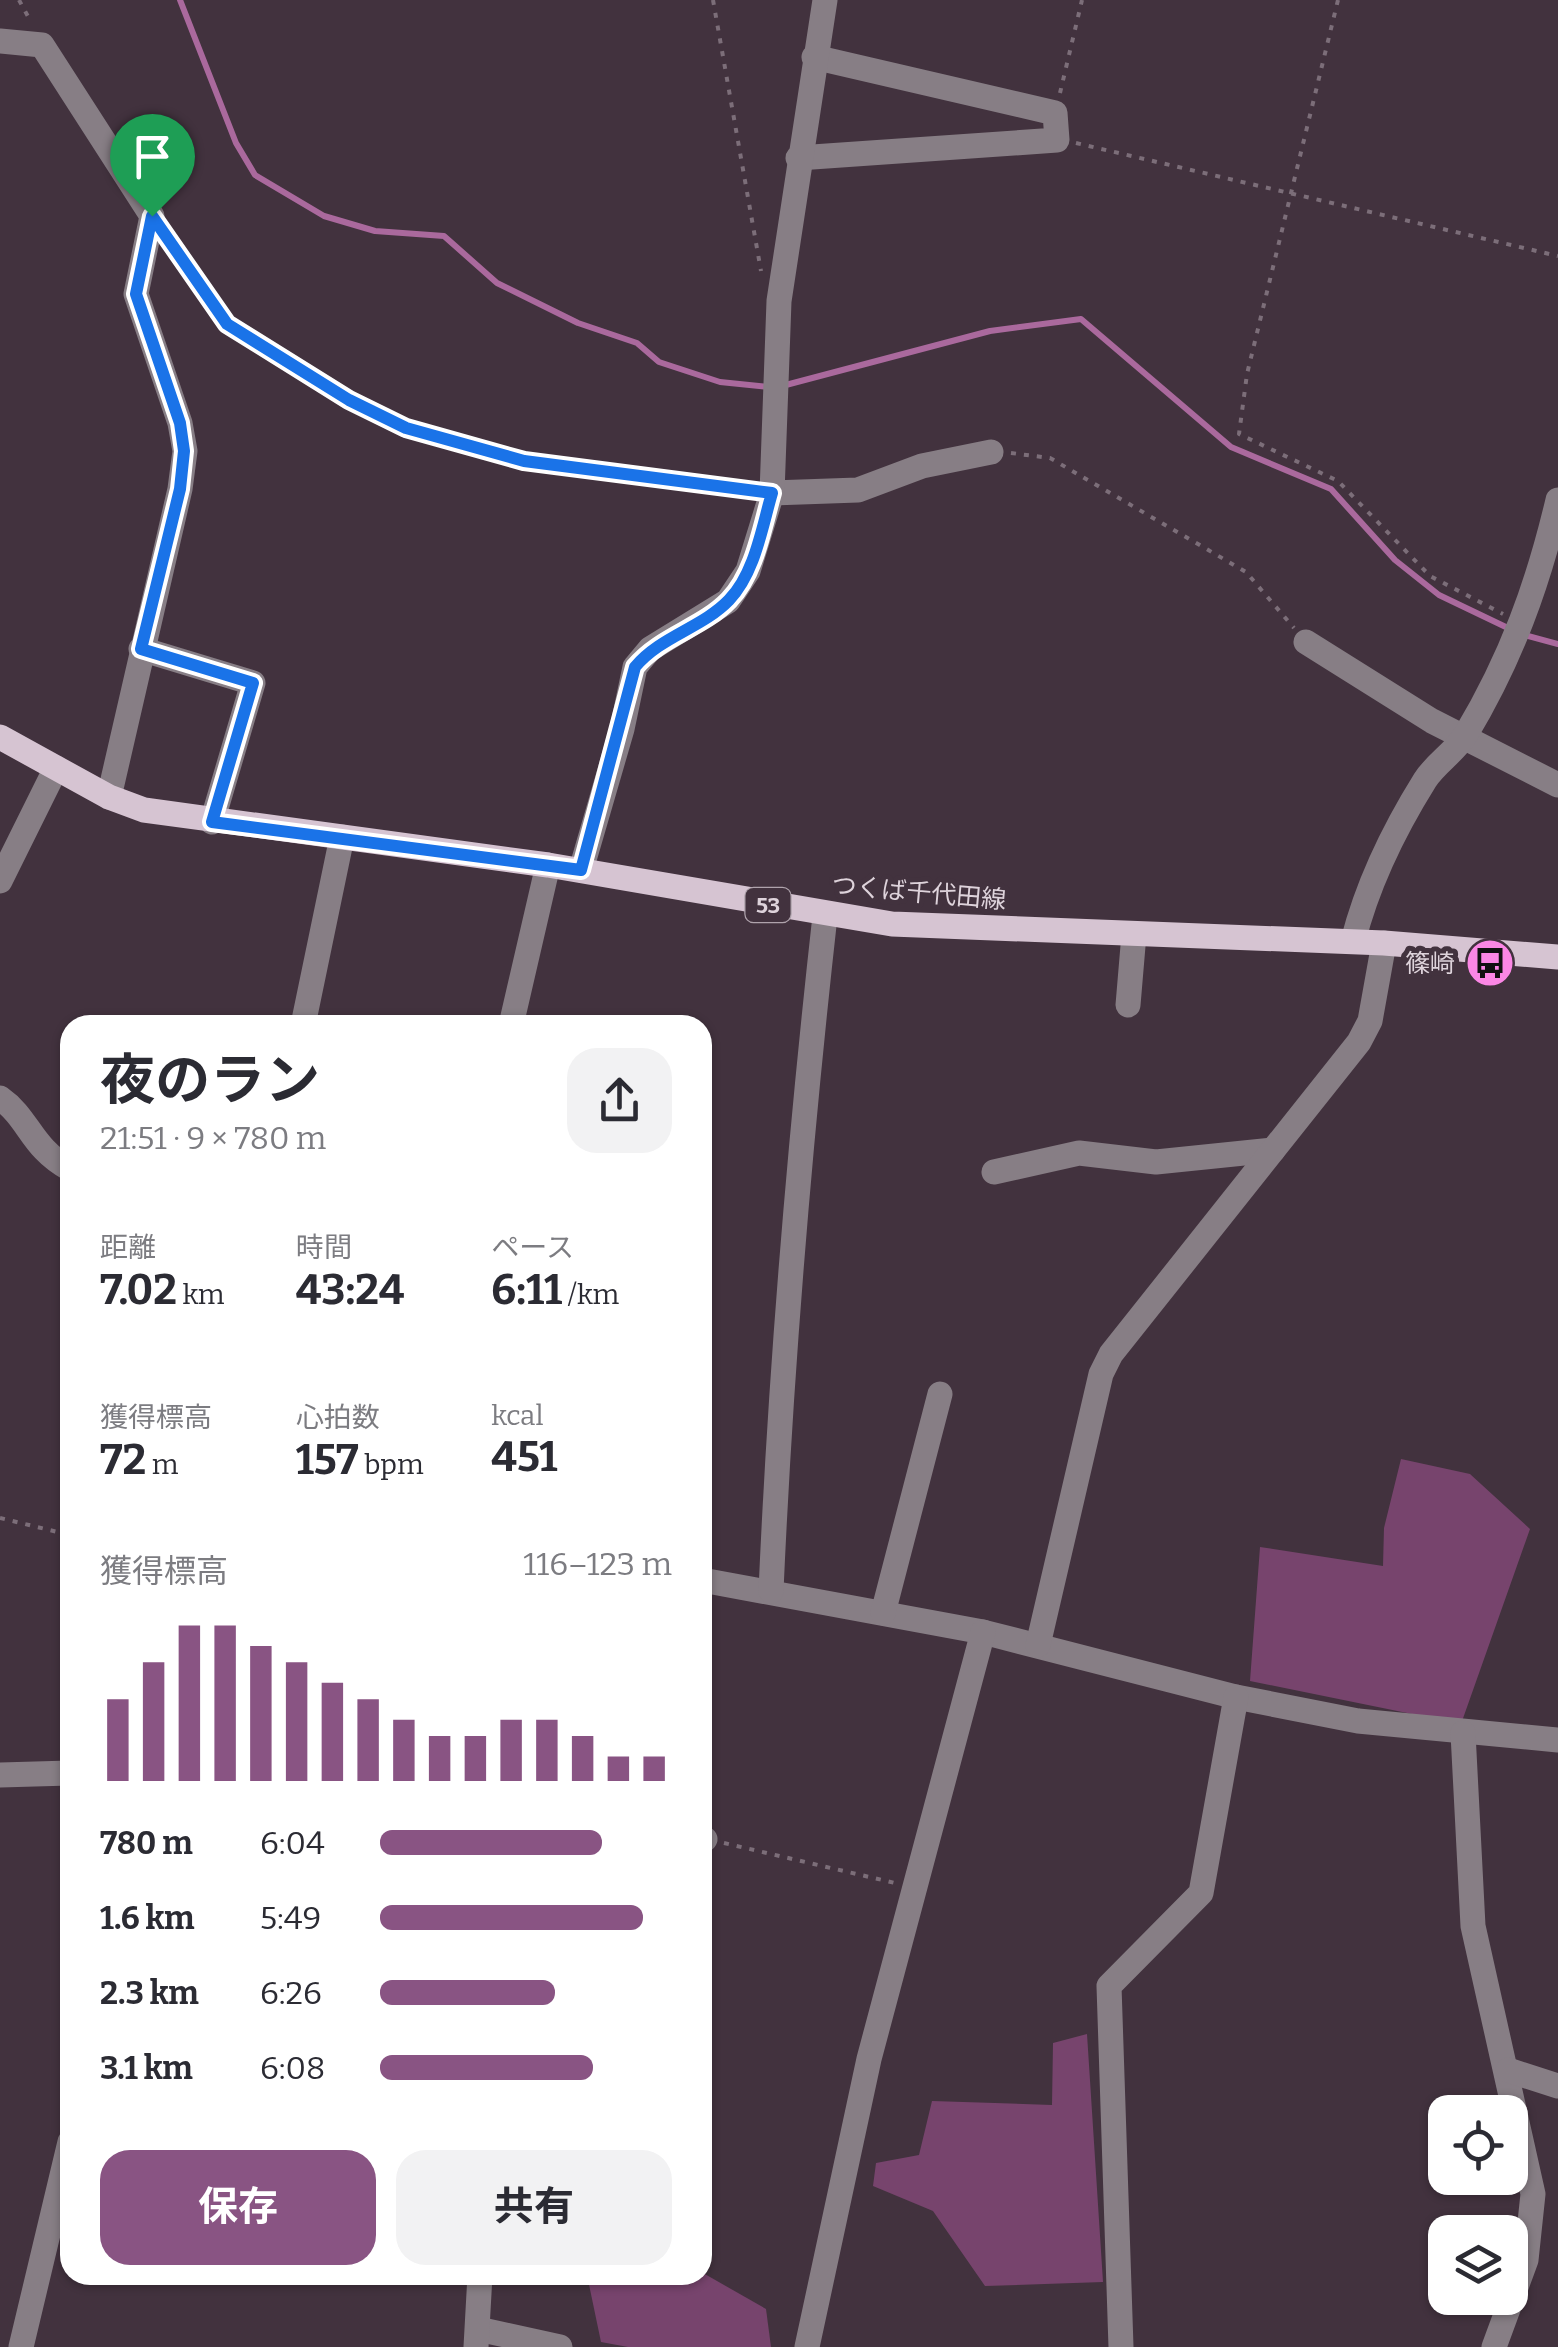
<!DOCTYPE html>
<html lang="ja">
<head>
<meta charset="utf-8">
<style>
	:root { --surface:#fff; --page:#f2f2f3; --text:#2b2b33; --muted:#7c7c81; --accent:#895483 }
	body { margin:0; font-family:Bitter,"Noto Sans JP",serif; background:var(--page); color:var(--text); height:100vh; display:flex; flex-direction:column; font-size:38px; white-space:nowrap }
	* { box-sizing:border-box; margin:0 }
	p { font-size:32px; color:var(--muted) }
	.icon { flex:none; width:55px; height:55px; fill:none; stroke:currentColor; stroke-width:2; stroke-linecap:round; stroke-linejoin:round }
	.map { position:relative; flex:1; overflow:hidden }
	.drawer { position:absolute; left:60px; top:1015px; width:652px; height:1270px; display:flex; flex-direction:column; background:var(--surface); border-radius:30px; box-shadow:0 2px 8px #0004 }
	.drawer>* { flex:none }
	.buttons { position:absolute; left:1428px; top:2095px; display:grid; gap:20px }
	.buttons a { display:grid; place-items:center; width:100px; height:100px; border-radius:20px; background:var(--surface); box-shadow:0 2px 8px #0004; font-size:50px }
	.pin { position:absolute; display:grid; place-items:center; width:85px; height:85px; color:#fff; margin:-102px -42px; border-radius:50% 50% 50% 0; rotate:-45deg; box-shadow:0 0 10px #0007 }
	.pin .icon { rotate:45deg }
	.round { display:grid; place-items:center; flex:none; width:105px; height:105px; border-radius:30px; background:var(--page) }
	.headline { display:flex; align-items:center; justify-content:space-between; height:170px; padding:0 40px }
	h1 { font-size:55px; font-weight:700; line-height:75px }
	.figures { display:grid; grid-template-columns:repeat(3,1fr); gap:15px; height:170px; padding:10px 40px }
	.figures div { display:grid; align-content:center }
	.figures b { font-size:42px; font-weight:700 }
	.figures small { font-size:28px; font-weight:400 }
	.figures p { font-size:28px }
	.chart { height:280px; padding:20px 40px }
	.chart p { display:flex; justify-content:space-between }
	.chart svg { width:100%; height:180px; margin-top:10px; stroke:var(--accent); stroke-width:6 }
	.cta { display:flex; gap:20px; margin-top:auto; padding:20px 40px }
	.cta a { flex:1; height:115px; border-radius:30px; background:var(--accent); color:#fff; font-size:40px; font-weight:700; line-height:115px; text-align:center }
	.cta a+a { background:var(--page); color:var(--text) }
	ul { padding:0 40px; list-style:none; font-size:32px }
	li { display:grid; grid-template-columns:160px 120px 1fr; align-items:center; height:75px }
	li i { height:25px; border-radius:12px; background:var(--accent) }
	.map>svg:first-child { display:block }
	.green { fill:#77446d }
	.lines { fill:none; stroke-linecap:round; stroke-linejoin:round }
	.stream { stroke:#aa699d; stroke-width:6 }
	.path { stroke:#7c6e79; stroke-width:4; stroke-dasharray:5 8; stroke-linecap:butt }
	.minor { stroke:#877e85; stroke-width:25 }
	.major { stroke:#d6c4d2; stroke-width:25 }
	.route-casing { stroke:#fff; stroke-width:20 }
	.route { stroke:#1a73e8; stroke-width:12 }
	.labels { text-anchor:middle; stroke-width:10; stroke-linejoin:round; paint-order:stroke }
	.shield { fill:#42323e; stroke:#afa3ac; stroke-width:2.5 }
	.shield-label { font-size:22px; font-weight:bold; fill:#ded3db }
	.street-label { font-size:25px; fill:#ded3db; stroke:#42323e }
	.poi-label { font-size:25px; fill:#ded3db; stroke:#42323e; text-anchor:end }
</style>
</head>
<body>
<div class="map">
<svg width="1558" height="2347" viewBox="0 0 1558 2347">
	<rect width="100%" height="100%" fill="#42323e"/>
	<!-- green -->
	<g class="green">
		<path d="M1401 1459 1470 1474 1530 1529 1461 1724 1250 1681 1260 1547 1383 1566 1384 1528Z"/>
		<path d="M1087 2034 1103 2282 985 2286 933 2211 873 2186 876 2163 919 2155 932 2101 1052 2105 1053 2043Z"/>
		<path d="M703 2273 766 2309 771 2347H628L601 2342 587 2275Z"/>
	</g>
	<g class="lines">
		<!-- stream -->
		<g class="stream">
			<path d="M180 0 236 143 255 175 324 216 375 231 444 236 497 283 578 323 637 343 659 362 720 382 769 387"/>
			<path d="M782 386 990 331 1081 319 1231 447 1331 489 1395 560 1439 595 1510 629"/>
			<path d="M1521 634 1558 644"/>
		</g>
		<!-- path -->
		<g class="path">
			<path d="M19 0 31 22"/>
			<path d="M713 0 761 271"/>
			<path d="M1338 0 1247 374 1239 434 1338 481 1430 576 1503 614"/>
			<path d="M1060 93 1082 0"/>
			<path d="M1076 143 1558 256"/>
			<path d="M169 241 227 324 349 399 407 428 524 461 751 490"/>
			<path d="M1011 453 1050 458 1246 572 1294 628"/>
			<path d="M0 1518 70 1535"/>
			<path d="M724 1843 895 1883"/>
		</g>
		<!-- minor -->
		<g class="minor">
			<path d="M0 41 42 45 152 216 136 294 180 423 185 451 180 489 109 797"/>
			<path d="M798 158 1057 140 1055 113 814 57"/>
			<path d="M772 493 858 490 922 466 991 452"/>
			<path d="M1306 642 1432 721 1558 785"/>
			<path d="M141 649 253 683 212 822"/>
			<path d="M581 870 622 729 635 667 650 649 728 601 748 571 772 493 779 301 825 0"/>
			<path d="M0 881 56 768"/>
			<path d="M1353 941C1367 886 1395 828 1425 780 1436 763 1455 752 1466 734 1511 659 1538 585 1558 500"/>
			<path d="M1128 1005 1134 934"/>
			<path d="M303 1025 342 837"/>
			<path d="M511 1025 548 865"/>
			<path d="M0 1098C30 1119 30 1147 70 1169"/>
			<path d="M994 1172 1079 1153 1156 1162 1273 1150"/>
			<path d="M702 1580 983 1632 1236 1697 1358 1721 1558 1740"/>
			<path d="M771 1591C781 1365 800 1140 825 916"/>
			<path d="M883 1613 940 1394"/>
			<path d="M1038 1645 1101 1374 1111 1354 1359 1042 1370 1021 1384 943"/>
			<path d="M1463 1733 1473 1926 1533 2194 1526 2260 1494 2347"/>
			<path d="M0 1775 70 1773"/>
			<path d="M702 1838 705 1839"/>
			<path d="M1508 2070 1558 2086"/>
			<path d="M478 2329 560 2347"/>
			<path d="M21 2347 70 2142"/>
			<path d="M476 2347 480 2275"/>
			<path d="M807 2347 869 2059 983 1632"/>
			<path d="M1121 2347 1109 1986 1201 1893 1236 1697"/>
		</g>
		<!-- major -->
		<path class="major" d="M0 737 109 797 144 810 548 865 892 924 1384 943 1558 957"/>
	</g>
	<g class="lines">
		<!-- route casing -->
		<g class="route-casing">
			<path id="route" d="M152 216 227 324 349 400 406 428 524 461 772 493C762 527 755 573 729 600 702 628 661 636 635 667L581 870 212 822 253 683 141 649 180 489 184 451 180 423 136 294Z"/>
		</g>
		<!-- route -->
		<use href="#route" class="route"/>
	</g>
	<!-- icons -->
	<defs>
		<g id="bus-disc" transform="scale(2.5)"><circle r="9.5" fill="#fb87e5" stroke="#42323e"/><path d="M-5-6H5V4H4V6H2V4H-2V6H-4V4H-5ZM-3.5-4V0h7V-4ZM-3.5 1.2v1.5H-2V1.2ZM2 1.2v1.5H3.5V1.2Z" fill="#111"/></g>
	</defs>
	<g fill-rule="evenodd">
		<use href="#bus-disc" x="1490" y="963"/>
	</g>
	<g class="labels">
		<!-- shield labels -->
		<rect class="shield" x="745.5" y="888" width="45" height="34" rx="8"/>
		<g class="shield-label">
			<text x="768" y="913">53</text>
		</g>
		<!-- street labels -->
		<g class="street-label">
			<text transform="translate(919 892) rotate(5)" y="9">つくば千代田線</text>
		</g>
		<!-- poi labels -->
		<g class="poi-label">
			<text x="1455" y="972">篠崎</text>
		</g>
	</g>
</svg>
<div class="buttons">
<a><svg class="icon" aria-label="locate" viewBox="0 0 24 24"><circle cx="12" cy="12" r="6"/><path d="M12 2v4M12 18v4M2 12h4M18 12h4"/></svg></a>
<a><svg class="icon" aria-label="layers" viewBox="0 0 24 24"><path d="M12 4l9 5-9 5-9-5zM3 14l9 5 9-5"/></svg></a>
</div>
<div class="pin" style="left:152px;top:216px;background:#1e9e55"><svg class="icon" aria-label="arrive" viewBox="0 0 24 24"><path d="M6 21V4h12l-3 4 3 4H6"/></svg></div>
<section class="drawer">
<div class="headline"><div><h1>夜のラン</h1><p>21:51 · 9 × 780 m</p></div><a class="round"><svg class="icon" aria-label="share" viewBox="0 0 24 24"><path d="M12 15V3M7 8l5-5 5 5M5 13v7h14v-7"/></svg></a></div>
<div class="figures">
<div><p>距離</p><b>7.02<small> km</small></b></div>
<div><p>時間</p><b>43:24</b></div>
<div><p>ペース</p><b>6:11<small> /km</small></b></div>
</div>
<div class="figures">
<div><p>獲得標高</p><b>72<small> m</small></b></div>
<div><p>心拍数</p><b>157<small> bpm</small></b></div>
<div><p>kcal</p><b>451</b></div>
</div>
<div class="chart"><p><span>獲得標高</span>116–123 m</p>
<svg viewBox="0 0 160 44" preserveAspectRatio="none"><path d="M5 44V24M15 44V15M25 44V6M35 44V6M45 44V11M55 44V15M65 44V20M75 44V24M85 44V29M95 44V33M105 44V33M115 44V29M125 44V29M135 44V33M145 44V38M155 44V38"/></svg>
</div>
<ul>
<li><b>780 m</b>6:04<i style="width:76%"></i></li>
<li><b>1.6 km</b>5:49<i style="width:90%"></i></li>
<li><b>2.3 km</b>6:26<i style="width:60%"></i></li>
<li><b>3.1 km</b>6:08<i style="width:73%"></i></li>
</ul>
<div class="cta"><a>保存</a><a>共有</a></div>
</section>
</div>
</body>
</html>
